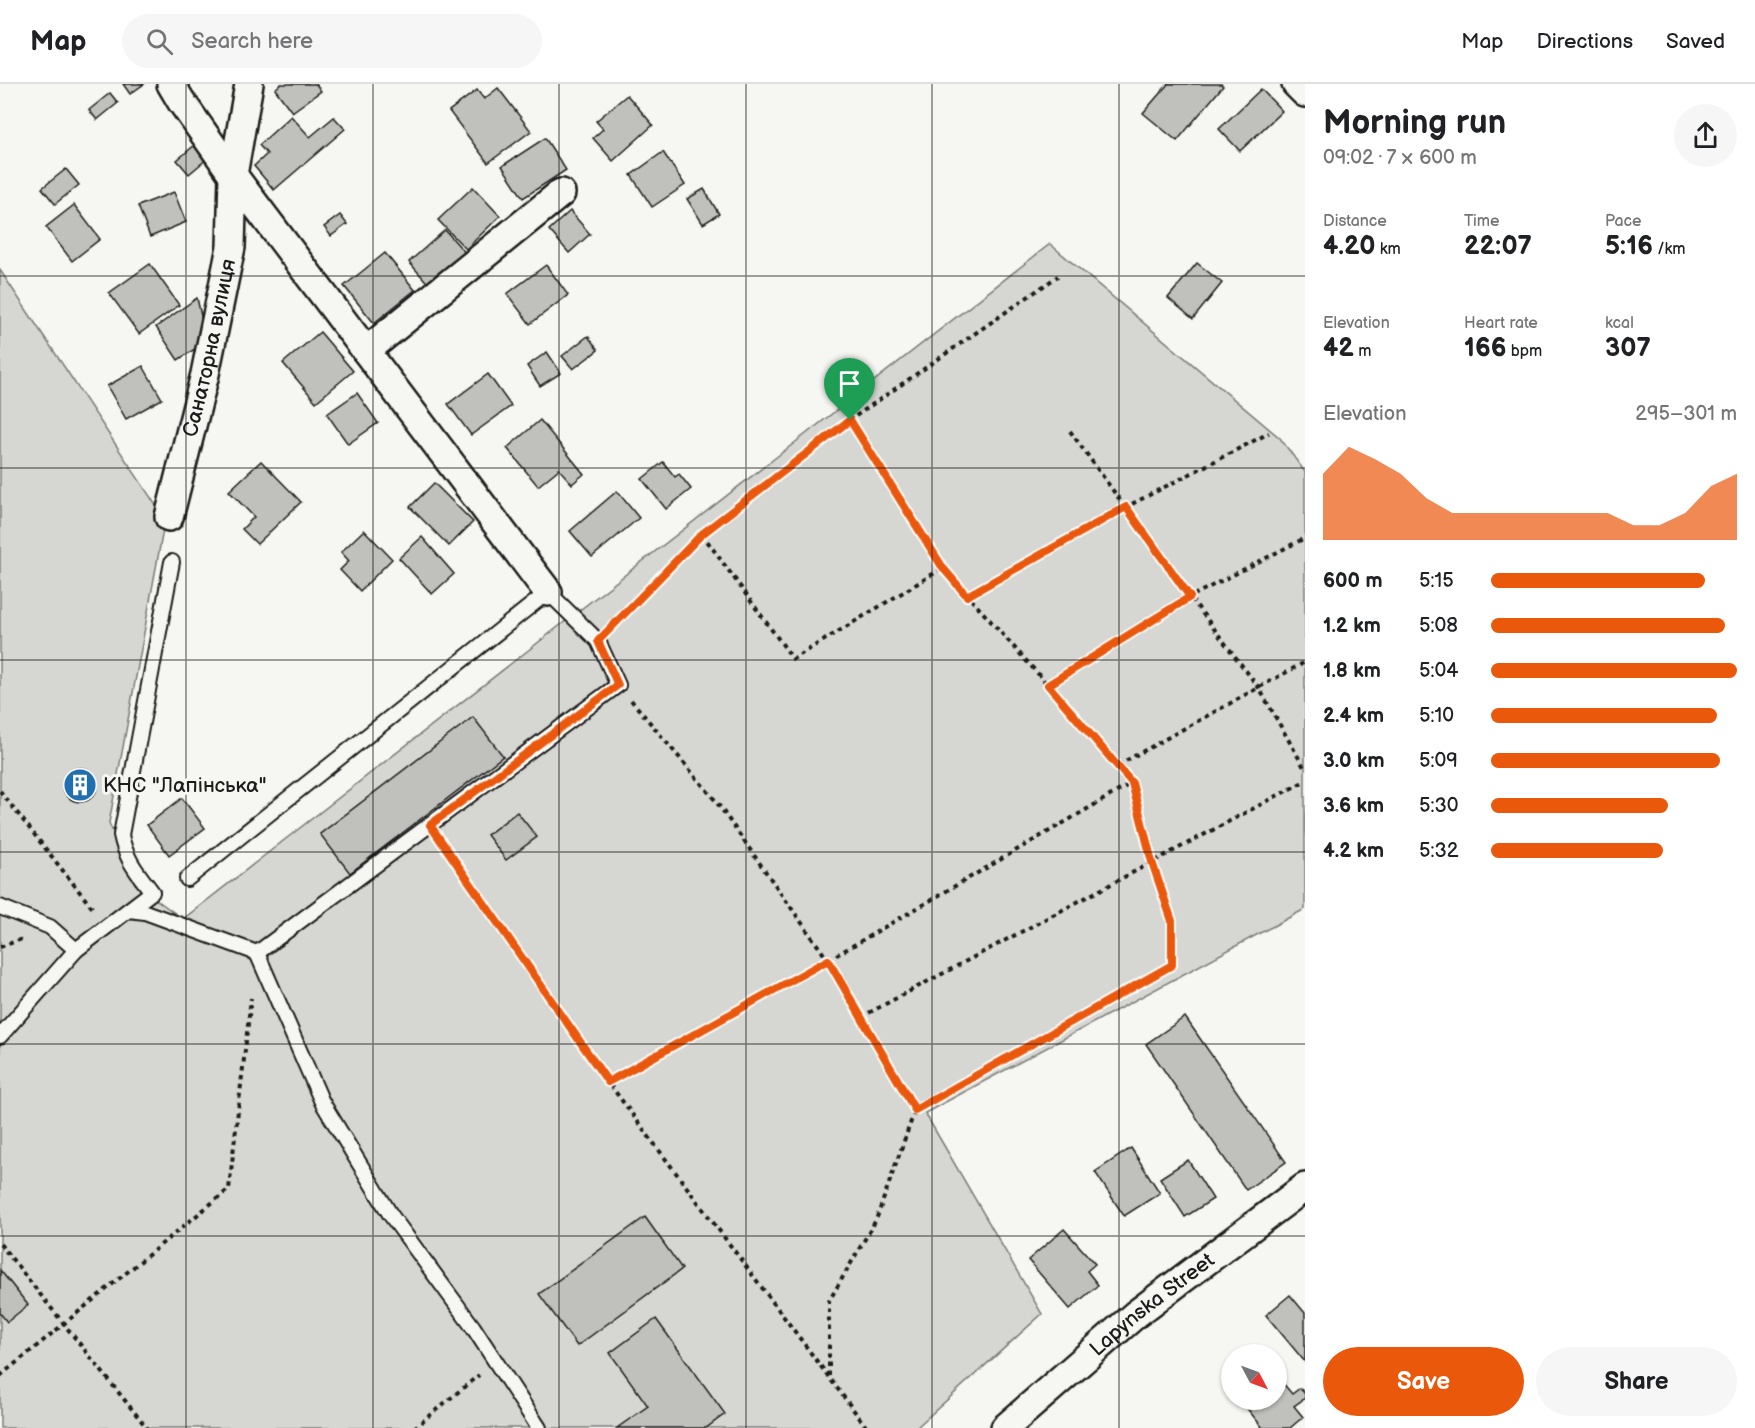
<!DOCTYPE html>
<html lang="en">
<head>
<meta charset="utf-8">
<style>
	:root { --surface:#fff; --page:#f6f6f6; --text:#202124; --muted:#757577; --line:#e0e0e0; --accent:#ea580c }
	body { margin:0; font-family:"Balsamiq Sans",sans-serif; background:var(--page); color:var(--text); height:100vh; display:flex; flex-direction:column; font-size:22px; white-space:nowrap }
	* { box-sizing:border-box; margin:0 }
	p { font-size:20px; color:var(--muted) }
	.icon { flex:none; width:33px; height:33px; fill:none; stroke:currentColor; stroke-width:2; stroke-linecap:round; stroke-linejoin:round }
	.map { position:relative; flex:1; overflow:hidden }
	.panel { display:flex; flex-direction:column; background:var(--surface); width:450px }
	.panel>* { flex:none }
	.needle { width:39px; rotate:131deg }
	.fabs { position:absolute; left:1221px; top:1260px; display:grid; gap:12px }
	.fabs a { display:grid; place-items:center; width:66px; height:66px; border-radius:50%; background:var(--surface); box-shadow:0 2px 4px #0004; font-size:30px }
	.pin { position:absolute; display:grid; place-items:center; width:51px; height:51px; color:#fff; margin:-62px -26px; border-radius:50% 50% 50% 0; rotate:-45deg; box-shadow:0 0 6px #0007 }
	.pin .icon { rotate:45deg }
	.round { display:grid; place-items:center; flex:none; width:63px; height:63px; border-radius:32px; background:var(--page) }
	.summary { display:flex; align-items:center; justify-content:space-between; height:102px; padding:0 18px }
	h1 { font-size:33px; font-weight:600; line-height:45px }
	.figures { display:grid; grid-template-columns:repeat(3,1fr); gap:9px; height:102px; padding:6px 18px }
	.figures div { display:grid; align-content:center }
	.figures b { font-size:26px; font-weight:600 }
	.figures small { font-size:16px; font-weight:400 }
	.figures p { font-size:16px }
	.chart { height:168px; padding:12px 18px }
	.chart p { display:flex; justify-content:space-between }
	.chart svg { width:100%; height:108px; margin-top:6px; fill:var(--accent); opacity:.7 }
	.cta { display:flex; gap:12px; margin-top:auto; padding:12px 18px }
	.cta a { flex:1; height:69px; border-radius:36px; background:var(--accent); color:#fff; font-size:24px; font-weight:600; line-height:69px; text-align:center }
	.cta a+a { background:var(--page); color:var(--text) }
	ul { padding:0 18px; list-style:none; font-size:20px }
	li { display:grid; grid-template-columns:96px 72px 1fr; align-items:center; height:45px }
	li i { height:15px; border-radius:8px; background:var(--accent) }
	header { display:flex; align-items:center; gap:36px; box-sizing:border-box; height:84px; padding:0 30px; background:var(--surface); border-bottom:2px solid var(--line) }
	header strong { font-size:28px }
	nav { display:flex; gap:33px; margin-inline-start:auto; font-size:21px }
	.search { width:420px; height:54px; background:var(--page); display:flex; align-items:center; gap:15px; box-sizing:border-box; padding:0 21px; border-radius:33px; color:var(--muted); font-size:22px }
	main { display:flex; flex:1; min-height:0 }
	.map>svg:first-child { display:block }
	.green { fill:#d6d6d2; stroke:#797977; stroke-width:1.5 }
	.building { fill:#c0c0bd; stroke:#1c1c1c; stroke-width:1.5 }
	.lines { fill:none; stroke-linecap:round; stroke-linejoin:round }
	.service-casing { stroke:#1c1c1c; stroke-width:18 }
	.minor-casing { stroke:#1c1c1c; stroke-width:32 }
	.path { stroke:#1c1c1c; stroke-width:4; stroke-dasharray:4.5 4.5; stroke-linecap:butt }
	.service { stroke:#f6f6f2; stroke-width:14 }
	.minor { stroke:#f6f6f2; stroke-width:27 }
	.route-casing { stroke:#fff; stroke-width:12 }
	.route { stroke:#ea580c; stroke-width:8 }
	.grid { fill:none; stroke:#1c1c1c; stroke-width:1.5; stroke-opacity:0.55 }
	.labels { text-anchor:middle; stroke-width:6; stroke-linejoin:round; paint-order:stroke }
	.street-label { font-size:21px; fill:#1c1c1c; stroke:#f6f6f2 }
	.poi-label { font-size:21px; fill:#1c1c1c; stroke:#f6f6f2; text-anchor:start }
</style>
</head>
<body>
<header>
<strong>Map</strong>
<div class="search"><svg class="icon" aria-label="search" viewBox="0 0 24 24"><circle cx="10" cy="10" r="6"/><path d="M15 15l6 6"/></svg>Search here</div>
<nav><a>Map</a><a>Directions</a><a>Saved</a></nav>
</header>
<main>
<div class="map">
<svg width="1305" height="1344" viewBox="0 0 1305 1344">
	<rect width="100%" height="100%" fill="#f6f6f2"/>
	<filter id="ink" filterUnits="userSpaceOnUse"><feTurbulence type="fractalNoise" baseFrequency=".0167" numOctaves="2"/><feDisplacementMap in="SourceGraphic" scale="12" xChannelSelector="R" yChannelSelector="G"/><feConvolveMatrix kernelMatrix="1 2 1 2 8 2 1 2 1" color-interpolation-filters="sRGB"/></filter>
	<g filter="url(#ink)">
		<!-- green -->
		<path class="green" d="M1050 160 1280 354 1305 388V825L925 1029 1042 1230 916 1344H0V186L165 435 109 739 135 800 183 835Z"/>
		<!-- building -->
		<g class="building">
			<path d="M123 0H144L130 10Z"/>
			<path d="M281 0H316L321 7 292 28 275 5Z"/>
			<path d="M1168 0H1221L1223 2 1177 57 1143 29Z"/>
			<path d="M498 4 531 47 488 79 449 27 477 6 484 15Z"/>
			<path d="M1261 5 1282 27 1240 67 1219 45Z"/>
			<path d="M110 9 118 19 97 36 89 26Z"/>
			<path d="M627 11 653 41 613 77 593 54 603 45 596 37Z"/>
			<path d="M291 32 310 53 334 33 345 45 274 106 254 82 267 70 259 61Z"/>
			<path d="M545 54 566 86 523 114 502 82Z"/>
			<path d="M196 60 208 74 189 90 177 76Z"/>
			<path d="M663 68 685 101 652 123 631 91Z"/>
			<path d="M66 85 79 101 55 120 42 104Z"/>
			<path d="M473 103 500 132 466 165 438 136Z"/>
			<path d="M704 105 719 130 703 140 687 115Z"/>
			<path d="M174 108 186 138 150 153 138 122Z"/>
			<path d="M74 121 100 155 72 177 46 143Z"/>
			<path d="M570 127 590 150 569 169 549 146Z"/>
			<path d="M340 131 347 140 331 152 324 143Z"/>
			<path d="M445 146 468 172 432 204 409 178Z"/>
			<path d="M385 169 415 206 374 239 344 202Z"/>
			<path d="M1197 179 1222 199 1193 235 1168 214Z"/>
			<path d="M150 180 179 221 139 250 109 209Z"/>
			<path d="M546 181 568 211 530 240 507 210Z"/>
			<path d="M197 214 206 254 198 263 178 276 156 243Z"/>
			<path d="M320 248 353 287 316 318 283 279Z"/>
			<path d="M588 252 598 266 573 285 562 272Z"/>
			<path d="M547 268 561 289 540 302 527 282Z"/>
			<path d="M143 282 162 315 126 335 107 302Z"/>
			<path d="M488 290 511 322 471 351 448 320Z"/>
			<path d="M357 309 378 339 348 360 327 330Z"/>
			<path d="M540 336 584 390 572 400 559 385 538 402 507 364Z"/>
			<path d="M261 377 301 418 257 460 242 445 254 433 229 407Z"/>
			<path d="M663 378 675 393 679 390 691 405 666 425 642 395Z"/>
			<path d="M434 399 473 438 449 462 410 423Z"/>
			<path d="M617 407 639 434 592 473 570 447Z"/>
			<path d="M364 446 392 475 360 507 340 486 349 477 341 468Z"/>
			<path d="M422 453 454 490 432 510 399 474Z"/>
			<path d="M473 633 503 672 350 789 320 750Z"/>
			<circle cx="80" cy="701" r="17"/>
			<path d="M182 714 205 744 169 771 147 741Z"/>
			<path d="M517 728 537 753 506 776 487 751Z"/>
			<path d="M1185 933 1286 1078 1246 1106 1146 960Z"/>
			<path d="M1131 1064 1160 1109 1124 1132 1095 1088Z"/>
			<path d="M1188 1076 1213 1115 1185 1133 1160 1094Z"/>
			<path d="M645 1133 682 1185 577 1262 539 1210Z"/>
			<path d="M1064 1145 1095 1180 1087 1187 1098 1201 1070 1225 1028 1176Z"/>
			<path d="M0 1186 28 1221 7 1238 0 1229Z"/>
			<path d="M1290 1211 1305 1229V1278L1266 1231Z"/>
			<path d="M656 1235 725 1330 706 1344H617L648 1322 610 1269Z"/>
			<path d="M1276 1291 1292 1310 1300 1304 1305 1310V1314L1294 1322 1303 1333 1290 1344H1263L1240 1316H1276Z"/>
		</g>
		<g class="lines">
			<!-- service casing -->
			<g class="service-casing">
				<g id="service">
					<path d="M0 823 50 843 76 866 152 808C137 788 126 776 121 751L172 478"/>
					<path d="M129 826 145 828 257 869 618 601 598 557 548 508 187 795"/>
					<path d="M257 869 322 1018 390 1130 473 1243 539 1344"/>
					<path d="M0 952 76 866"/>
				</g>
			</g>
			<!-- minor casing -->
			<g class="minor-casing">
				<g id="minor">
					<path d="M171 0 181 17 233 91 548 508"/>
					<path d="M1296 0 1305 9"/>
					<path d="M366 267 561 109"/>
					<path id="s1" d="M169 433 205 290 231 163 233 91 249 0"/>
					<path id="s2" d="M1005 1344 1136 1230 1305 1103"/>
				</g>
			</g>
			<!-- path -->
			<g class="path">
				<path d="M1070 347 1190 513 1259 604 1305 685"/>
				<path d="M702 450 793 575 943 484"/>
				<path d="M967 512 1126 423 1269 349"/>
				<path d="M611 543 702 450 850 336 1058 192"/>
				<path d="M1048 601 1190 513 1305 454"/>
				<path d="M631 616 715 716 828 876 915 1026"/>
				<path d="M1118 681 1305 578"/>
				<path d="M0 707 94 826"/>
				<path d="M441 757 608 998 867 1344"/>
				<path d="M0 863 22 855"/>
				<path d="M861 933 1305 697"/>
				<path d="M608 998 828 876 1132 699"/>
				<path d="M0 1160 147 1344"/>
				<path d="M0 1292 229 1105 251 914"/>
				<path d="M829 1292V1217L876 1136 915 1026 1172 881V837L1152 778 1132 699 1048 601 943 484 850 336"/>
				<path d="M414 1344 479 1291"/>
			</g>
			<!-- service -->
			<use href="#service" class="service"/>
			<!-- minor -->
			<use href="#minor" class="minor"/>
		</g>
	</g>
	<g class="lines" filter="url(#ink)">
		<!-- route casing -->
		<g class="route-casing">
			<path id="route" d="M850 336 943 484 967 512 1126 423 1190 513 1048 601 1132 699 1152 778 1172 837V881L915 1026 828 876 608 998 430 741 618 601 598 557 702 450Z"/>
		</g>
		<!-- route -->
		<use href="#route" class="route"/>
	</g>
	<!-- grid -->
	<path class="grid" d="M186 0V1344M373 0V1344M559 0V1344M746 0V1344M932 0V1344M1119 0V1344M0 192H1305M0 384H1305M0 576H1305M0 768H1305M0 960H1305M0 1152H1305"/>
	<!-- icons -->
	<defs>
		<g id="building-disc" transform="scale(1.725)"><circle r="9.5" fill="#1f6fb2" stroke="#f6f6f2"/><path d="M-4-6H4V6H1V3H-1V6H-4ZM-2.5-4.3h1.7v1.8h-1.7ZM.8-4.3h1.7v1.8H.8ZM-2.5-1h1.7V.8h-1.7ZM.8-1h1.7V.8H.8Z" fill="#fff"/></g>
	</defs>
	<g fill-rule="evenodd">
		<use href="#building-disc" x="80" y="701"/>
	</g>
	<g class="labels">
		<!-- street labels -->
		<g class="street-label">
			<text dy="7" stroke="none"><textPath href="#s1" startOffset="174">Санаторна вулиця</textPath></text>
			<text dy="7" stroke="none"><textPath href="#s2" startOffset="192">Lapynska Street</textPath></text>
		</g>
		<!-- poi labels -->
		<g class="poi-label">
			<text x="103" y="708">КНС "Лапінська"</text>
		</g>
	</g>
</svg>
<div class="fabs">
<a><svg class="needle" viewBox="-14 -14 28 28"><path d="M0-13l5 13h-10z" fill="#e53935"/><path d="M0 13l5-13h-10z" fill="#757577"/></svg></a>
</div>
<div class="pin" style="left:850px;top:336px;background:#1e9e55"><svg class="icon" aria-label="arrive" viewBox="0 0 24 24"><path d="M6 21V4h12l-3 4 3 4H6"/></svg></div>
</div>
<section class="panel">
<div class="summary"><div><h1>Morning run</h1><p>09:02 · 7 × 600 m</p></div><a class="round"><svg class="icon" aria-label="share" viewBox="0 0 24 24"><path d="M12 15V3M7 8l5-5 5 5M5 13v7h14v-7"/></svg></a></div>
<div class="figures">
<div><p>Distance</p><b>4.20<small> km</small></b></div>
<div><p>Time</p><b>22:07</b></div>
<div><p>Pace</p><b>5:16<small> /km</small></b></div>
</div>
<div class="figures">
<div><p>Elevation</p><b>42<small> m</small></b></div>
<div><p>Heart rate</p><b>166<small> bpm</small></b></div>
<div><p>kcal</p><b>307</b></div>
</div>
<div class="chart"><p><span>Elevation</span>295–301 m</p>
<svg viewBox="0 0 160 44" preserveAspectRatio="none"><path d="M0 44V17L10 6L20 11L30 17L40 27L50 33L60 33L70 33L80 33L90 33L100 33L110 33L120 38L130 38L140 33L150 22L160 17V44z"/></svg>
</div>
<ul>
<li><b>600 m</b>5:15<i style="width:87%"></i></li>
<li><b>1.2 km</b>5:08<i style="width:95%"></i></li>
<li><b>1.8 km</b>5:04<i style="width:100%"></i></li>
<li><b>2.4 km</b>5:10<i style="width:92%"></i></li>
<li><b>3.0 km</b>5:09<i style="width:93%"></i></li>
<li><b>3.6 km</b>5:30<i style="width:72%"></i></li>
<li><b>4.2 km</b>5:32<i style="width:70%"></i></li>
</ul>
<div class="cta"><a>Save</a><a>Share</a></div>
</section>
</main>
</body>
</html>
